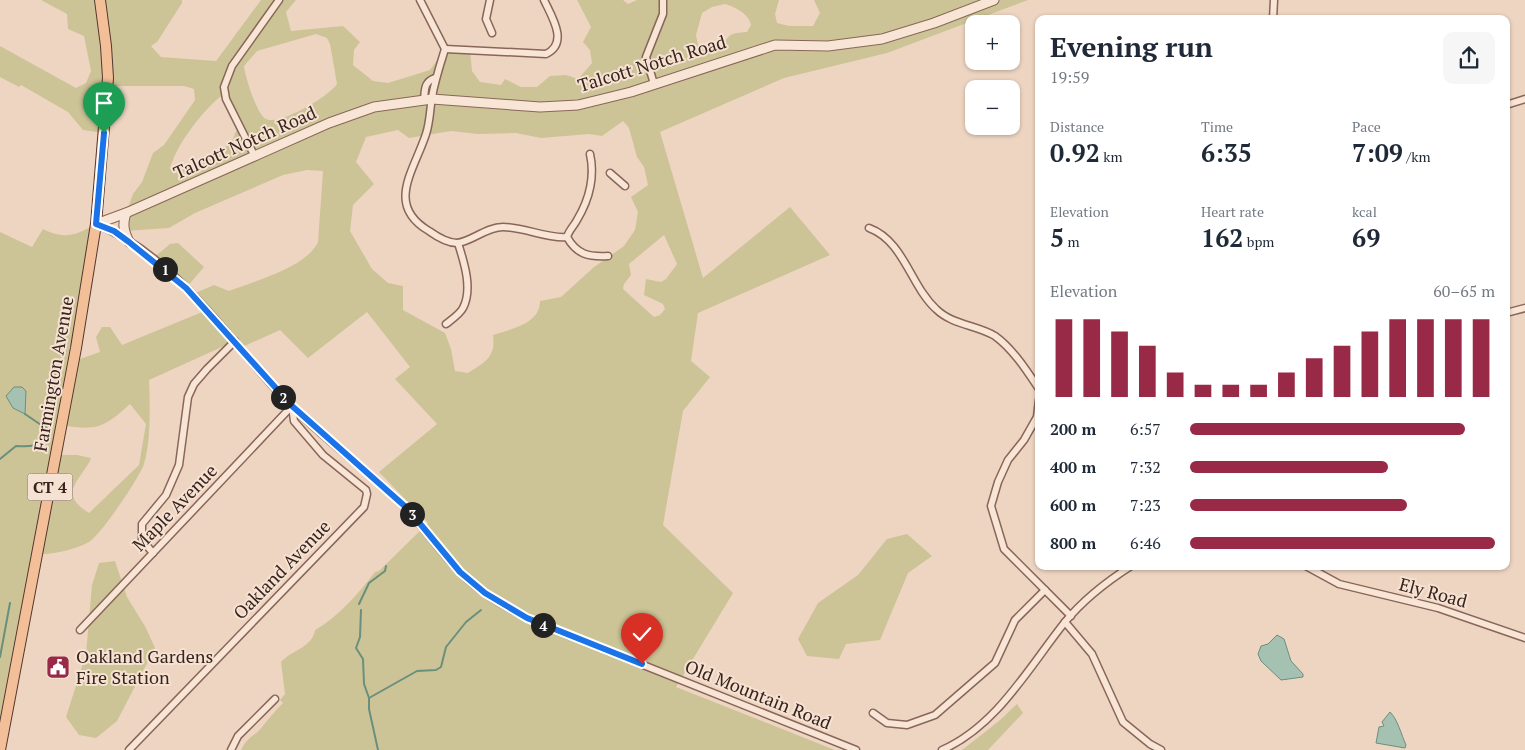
<!DOCTYPE html>
<html lang="en">
<head>
<meta charset="utf-8">
<style>
	:root { --surface:#fff; --page:#f6f6f7; --text:#1f2937; --muted:#747a83; --accent:#982947 }
	body { margin:0; font-family:"PT Serif",serif; background:var(--page); color:var(--text); height:100vh; display:flex; flex-direction:column; font-size:19px; white-space:nowrap }
	* { box-sizing:border-box; margin:0 }
	p { font-size:16px; color:var(--muted) }
	.icon { flex:none; width:28px; height:28px; fill:none; stroke:currentColor; stroke-width:2; stroke-linecap:round; stroke-linejoin:round }
	.map { position:relative; flex:1; overflow:hidden }
	.side { position:absolute; left:1035px; top:15px; width:475px; height:555px; display:flex; flex-direction:column; background:var(--surface); border-radius:10px; box-shadow:0 1px 4px #0004 }
	.side>* { flex:none }
	.controls { position:absolute; left:965px; top:15px; display:grid; gap:10px }
	.controls a { display:grid; place-items:center; width:55px; height:55px; border-radius:10px; background:var(--surface); box-shadow:0 1px 4px #0004; font-size:25px }
	.pin { position:absolute; display:grid; place-items:center; width:42px; height:42px; color:#fff; margin:-51px -21px; border-radius:50% 50% 50% 0; rotate:-45deg; box-shadow:0 0 5px #0007 }
	.pin .icon { rotate:45deg }
	.km { position:absolute; width:25px; height:25px; margin:-12px; border-radius:50%; background:#222; color:#fff; font-size:14px; line-height:25px; text-align:center }
	.round { display:grid; place-items:center; flex:none; width:52px; height:52px; border-radius:10px; background:var(--page) }
	.overview { display:flex; align-items:center; justify-content:space-between; height:85px; padding:0 15px }
	h1 { font-size:28px; font-weight:700; line-height:38px }
	.metrics { display:grid; grid-template-columns:repeat(3,1fr); gap:8px; height:85px; padding:5px 15px }
	.metrics div { display:grid; align-content:center }
	.metrics b { font-size:25px; font-weight:700 }
	.metrics small { font-size:14px; font-weight:400 }
	.metrics p { font-size:14px }
	.chart { height:140px; padding:10px 15px }
	.chart p { display:flex; justify-content:space-between }
	.chart svg { width:100%; height:90px; margin-top:5px; stroke:var(--accent); stroke-width:6 }
	ul { padding:0 15px; list-style:none; font-size:16px }
	li { display:grid; grid-template-columns:80px 60px 1fr; align-items:center; height:38px }
	li i { height:12px; border-radius:6px; background:var(--accent) }
	.map>svg:first-child { display:block }
	.green { fill:#ccc496; fill-rule:evenodd }
	.water { fill:#a5c1b1; stroke:#6b8f7d }
	.lines { fill:none; stroke-linecap:round; stroke-linejoin:round }
	.stream { stroke:#6b8f7d; stroke-width:2 }
	.minor-casing { stroke:#886659; stroke-width:9 }
	.tertiary-casing { stroke:#886659; stroke-width:11 }
	.primary-casing { stroke:#56362d; stroke-width:12 }
	.minor { stroke:#f9e5d5; stroke-width:6 }
	.tertiary { stroke:#f9e5d5; stroke-width:9 }
	.primary { stroke:#f2bf99; stroke-width:10 }
	.route-casing { stroke:#fff; stroke-width:10 }
	.route { stroke:#1a73e8; stroke-width:6 }
	.labels { text-anchor:middle; stroke-width:4; stroke-linejoin:round; paint-order:stroke }
	.shield { fill:#f6e2d2; stroke:#715c53; stroke-width:1 }
	.shield-label { font-size:16px; font-weight:bold; fill:#38231d }
	.street-label { font-size:18px; fill:#38231d; stroke:#f6e2d2 }
	.poi-label { font-size:18px; fill:#38231d; stroke:#f6e2d2; text-anchor:start }
</style>
</head>
<body>
<div class="map">
<svg width="1525" height="750" viewBox="0 0 1525 750">
	<rect width="100%" height="100%" fill="#eed5c2"/>
	<!-- green -->
	<g class="green">
		<path d="M41 0H182V3L157 42 151 46 161 57 216 61 261 0H296L286 12 291 31 343 26 360 42 354 50 353 65 373 81 388 83 430 70 445 49 470 50 472 71 480 82 501 85 505 79 521 87H537L550 76 566 75 578 79 592 63 590 50 583 42 591 27 577 0H623L628 4 637 0H779L775 14 777 23 789 26H813L820 13 814 0H1028L887 53 784 78 660 132 703 278 790 207 830 255 698 313 691 361 710 377 683 411 663 525 733 593 676 687 835 750H241C248 736 254 737 262 727 269 718 275 711 283 703L280 700 285 694 281 662C293 649 312 648 315 630 338 617 359 593 375 572L379 571 428 523 379 472 437 424 395 379 410 367 367 312 308 358 280 330 240 348 235 341 149 380C150 404 151 441 144 464 140 477 100 536 89 542 73 551 54 553 37 555L0 750V232L32 247 43 229C64 240 77 235 96 224L74 361 100 352 96 337 102 327H110L122 345 207 310 193 294 214 285 229 291C255 281 307 267 318 242L323 171 307 170 283 175 195 213 169 228 124 231 123 222 133 194 142 182 153 153 164 145 195 100 194 89 184 86H108L104 133 83 130 68 112 21 85 19 87 0 77V46L76 88 86 83 91 71 84 36 68 29 67 14ZM725 4C735 7 749 14 751 25L747 32C729 34 732 32 720 48L706 50 698 45 696 35 702 13 712 7ZM316 34 327 38 330 44 337 84C329 96 280 126 266 119 257 115 245 76 244 66L257 51ZM224 94 243 129 236 131 233 139 227 146 187 169H170C175 146 205 107 224 94ZM623 121 629 128 637 157 644 167 648 185 631 197 638 212 635 230 624 246 594 267 561 297 540 301C540 324 511 329 493 335 496 357 485 362 468 373L455 371 451 349 445 333 403 310V286L388 283 372 269 350 231 353 205 374 184 356 162 366 137 398 130 409 138 451 131 478 134 516 133 541 138 589 134 602 136ZM664 235 677 264 666 279 661 282 646 279 644 295 663 304 665 309 660 315 654 317 623 289 624 284 631 275 629 264ZM130 404 146 424 139 465 89 513C60 494 75 486 90 461L91 458 77 455H56L62 425C96 431 104 428 130 404Z"/>
		<path d="M178 243 204 267 186 288 152 259 170 244Z"/>
		<path d="M907 534 932 556 908 573 880 640 846 644 839 659 807 656 798 639 818 603 858 575 887 539Z"/>
		<path d="M115 561 127 597 146 628 155 648 117 721 96 738 79 735 66 717 86 654 92 585 99 563Z"/>
		<path d="M1017 704 1023 713 988 750H962L999 721Z"/>
	</g>
	<!-- water -->
	<g class="water">
		<path d="M14 387H22L26 391 25 414 13 408 6 396Z"/>
		<path d="M1277 635 1284 639 1291 661 1303 674V677L1281 680 1261 661 1258 654 1261 646 1268 644Z"/>
		<path d="M1390 712C1398 720 1401 734 1406 745L1405 748 1376 743 1379 727 1384 726 1382 722Z"/>
	</g>
	<g class="lines">
		<!-- stream -->
		<g class="stream">
			<path d="M47 431 46 426 52 409 55 373"/>
			<path d="M0 459 16 446C30 447 40 447 48 434L44 427 25 414"/>
			<path d="M359 604 369 583 385 571 386 566"/>
			<path d="M361 610 360 637 356 648 363 659 364 684 369 698V709L378 750"/>
			<path d="M0 657 10 603"/>
			<path d="M369 698 417 671 436 670 441 667 446 647 466 622 481 610"/>
		</g>
		<!-- minor casing -->
		<g class="minor-casing">
			<g id="minor">
				<path d="M420 0 445 49C440 65 435 80 432 97 430 109 430 122 426 134 414 171 385 205 429 231 436 236 447 243 457 243 471 242 486 227 503 227 525 227 547 239 567 237"/>
				<path d="M490 0 486 19 492 33"/>
				<path d="M1273 19 1274 0"/>
				<path d="M445 49 546 54C569 43 552 17 544 0"/>
				<path d="M654 84 646 57 663 14V0"/>
				<path d="M424 100C425 89 424 82 435 78"/>
				<path d="M1506 105 1525 99"/>
				<path d="M255 157 226 99 224 87 232 66 279 0"/>
				<path d="M610 173 625 186"/>
				<path d="M96 224C169 253 221 328 271 384 309 427 355 460 397 499 420 521 437 548 459 571 484 597 516 613 548 627L856 750"/>
				<path d="M869 228C904 241 910 285 936 309 952 325 977 325 995 336 1013 349 1027 371 1039 389"/>
				<path d="M567 237C569 230 574 226 577 220 589 200 595 177 590 154"/>
				<path d="M567 237C577 255 589 257 608 256"/>
				<path d="M1506 313 1525 308"/>
				<path d="M446 324C451 320 460 314 463 308 473 289 464 262 458 243"/>
				<path d="M1039 400 1037 417 1024 440 1008 460 998 482 991 506 1004 549 1071 616"/>
				<path d="M153 553 142 540V524L166 495 179 465 188 397 194 384 207 369 235 341"/>
				<path d="M1306 566 1339 584 1438 608 1525 638"/>
				<path d="M1065 622 1092 654 1123 722 1150 744 1161 750"/>
				<path d="M80 630 292 406"/>
				<path d="M873 713 887 723 907 725 935 715 995 663 1015 620 1045 590"/>
				<path d="M129 750 364 507 367 494 366 490 323 455 294 421 292 406"/>
				<path d="M231 750 238 736 275 699"/>
				<path d="M942 750C997 726 1029 667 1065 622 1084 599 1106 582 1131 566"/>
			</g>
		</g>
		<!-- tertiary casing -->
		<g class="tertiary-casing">
			<g id="tertiary">
				<path d="M126 213C122 225 124 231 129 242"/>
				<path d="M96 224 126 213 329 123 374 107 432 99 540 107 578 105 631 92 775 45 828 46 882 39 934 23 994 0"/>
			</g>
		</g>
		<!-- primary casing -->
		<g class="primary-casing">
			<path id="primary" d="M0 750 76 348 96 224 108 78 106 46 100 0"/>
		</g>
		<!-- minor -->
		<use href="#minor" class="minor"/>
		<!-- tertiary -->
		<use href="#tertiary" class="tertiary"/>
		<!-- primary -->
		<use href="#primary" class="primary"/>
	</g>
	<g class="lines">
		<!-- route casing -->
		<g class="route-casing">
			<path id="route" d="M104 133 96 224 114 231 129 242 186 288 292 406 408 509 460 572 485 593 527 618 642 664"/>
		</g>
		<!-- route -->
		<use href="#route" class="route"/>
	</g>
	<!-- icons -->
	<defs>
		<g id="civic-square" transform="scale(1.25)"><rect x="-9" y="-9" width="18" height="18" rx="4" fill="#982947" stroke="#f6e2d2"/><path d="M-.6-6.5H3V-4.5H.6V-3L4-1V1h2V6H-6V1h2V-1L-.6-3ZM-1.2 2.5V6h2.4V2.5Z" fill="#fff"/></g>
	</defs>
	<g fill-rule="evenodd">
		<use href="#civic-square" x="58" y="667"/>
	</g>
	<g class="labels">
		<!-- shield labels -->
		<rect class="shield" x="27.5" y="473.5" width="45" height="27" rx="4"/>
		<g class="shield-label">
			<text x="50" y="493">CT 4</text>
		</g>
		<!-- street labels -->
		<g class="street-label">
			<text transform="translate(652 64) rotate(-17)" y="6">Talcott Notch Road</text>
			<text transform="translate(245 143) rotate(-24)" y="6">Talcott Notch Road</text>
			<text transform="translate(54 374) rotate(-80)" y="6">Farmington Avenue</text>
			<text transform="translate(175 508) rotate(-46)" y="6">Maple Avenue</text>
			<text transform="translate(282 570) rotate(-46)" y="6">Oakland Avenue</text>
			<text transform="translate(1433 593) rotate(15)" y="6">Ely Road</text>
			<text transform="translate(758 695) rotate(22)" y="6">Old Mountain Road</text>
		</g>
		<!-- poi labels -->
		<g class="poi-label">
			<text x="76" y="663">Oakland Gardens<tspan x="76" dy="21">Fire Station</tspan></text>
		</g>
	</g>
</svg>
<div class="controls">
<a>+</a>
<a>−</a>
</div>
<div class="pin" style="left:104px;top:133px;background:#1e9e55"><svg class="icon" aria-label="arrive" viewBox="0 0 24 24"><path d="M6 21V4h12l-3 4 3 4H6"/></svg></div>
<div class="pin" style="left:642px;top:664px;background:#d93025"><svg class="icon" aria-label="check" viewBox="0 0 24 24"><path d="M5 12l5 5 9-10"/></svg></div>
<b class="km" style="left:165px;top:269px">1</b>
<b class="km" style="left:283px;top:397px">2</b>
<b class="km" style="left:412px;top:514px">3</b>
<b class="km" style="left:543px;top:625px">4</b>
<section class="side">
<div class="overview"><div><h1>Evening run</h1><p>19:59</p></div><a class="round"><svg class="icon" aria-label="share" viewBox="0 0 24 24"><path d="M12 15V3M7 8l5-5 5 5M5 13v7h14v-7"/></svg></a></div>
<div class="metrics">
<div><p>Distance</p><b>0.92<small> km</small></b></div>
<div><p>Time</p><b>6:35</b></div>
<div><p>Pace</p><b>7:09<small> /km</small></b></div>
</div>
<div class="metrics">
<div><p>Elevation</p><b>5<small> m</small></b></div>
<div><p>Heart rate</p><b>162<small> bpm</small></b></div>
<div><p>kcal</p><b>69</b></div>
</div>
<div class="chart"><p><span>Elevation</span>60–65 m</p>
<svg viewBox="0 0 160 44" preserveAspectRatio="none"><path d="M5 44V6M15 44V6M25 44V12M35 44V19M45 44V32M55 44V38M65 44V38M75 44V38M85 44V32M95 44V25M105 44V19M115 44V12M125 44V6M135 44V6M145 44V6M155 44V6"/></svg>
</div>
<ul>
<li><b>200 m</b>6:57<i style="width:90%"></i></li>
<li><b>400 m</b>7:32<i style="width:65%"></i></li>
<li><b>600 m</b>7:23<i style="width:71%"></i></li>
<li><b>800 m</b>6:46<i style="width:100%"></i></li>
</ul>
</section>
</div>
</body>
</html>
